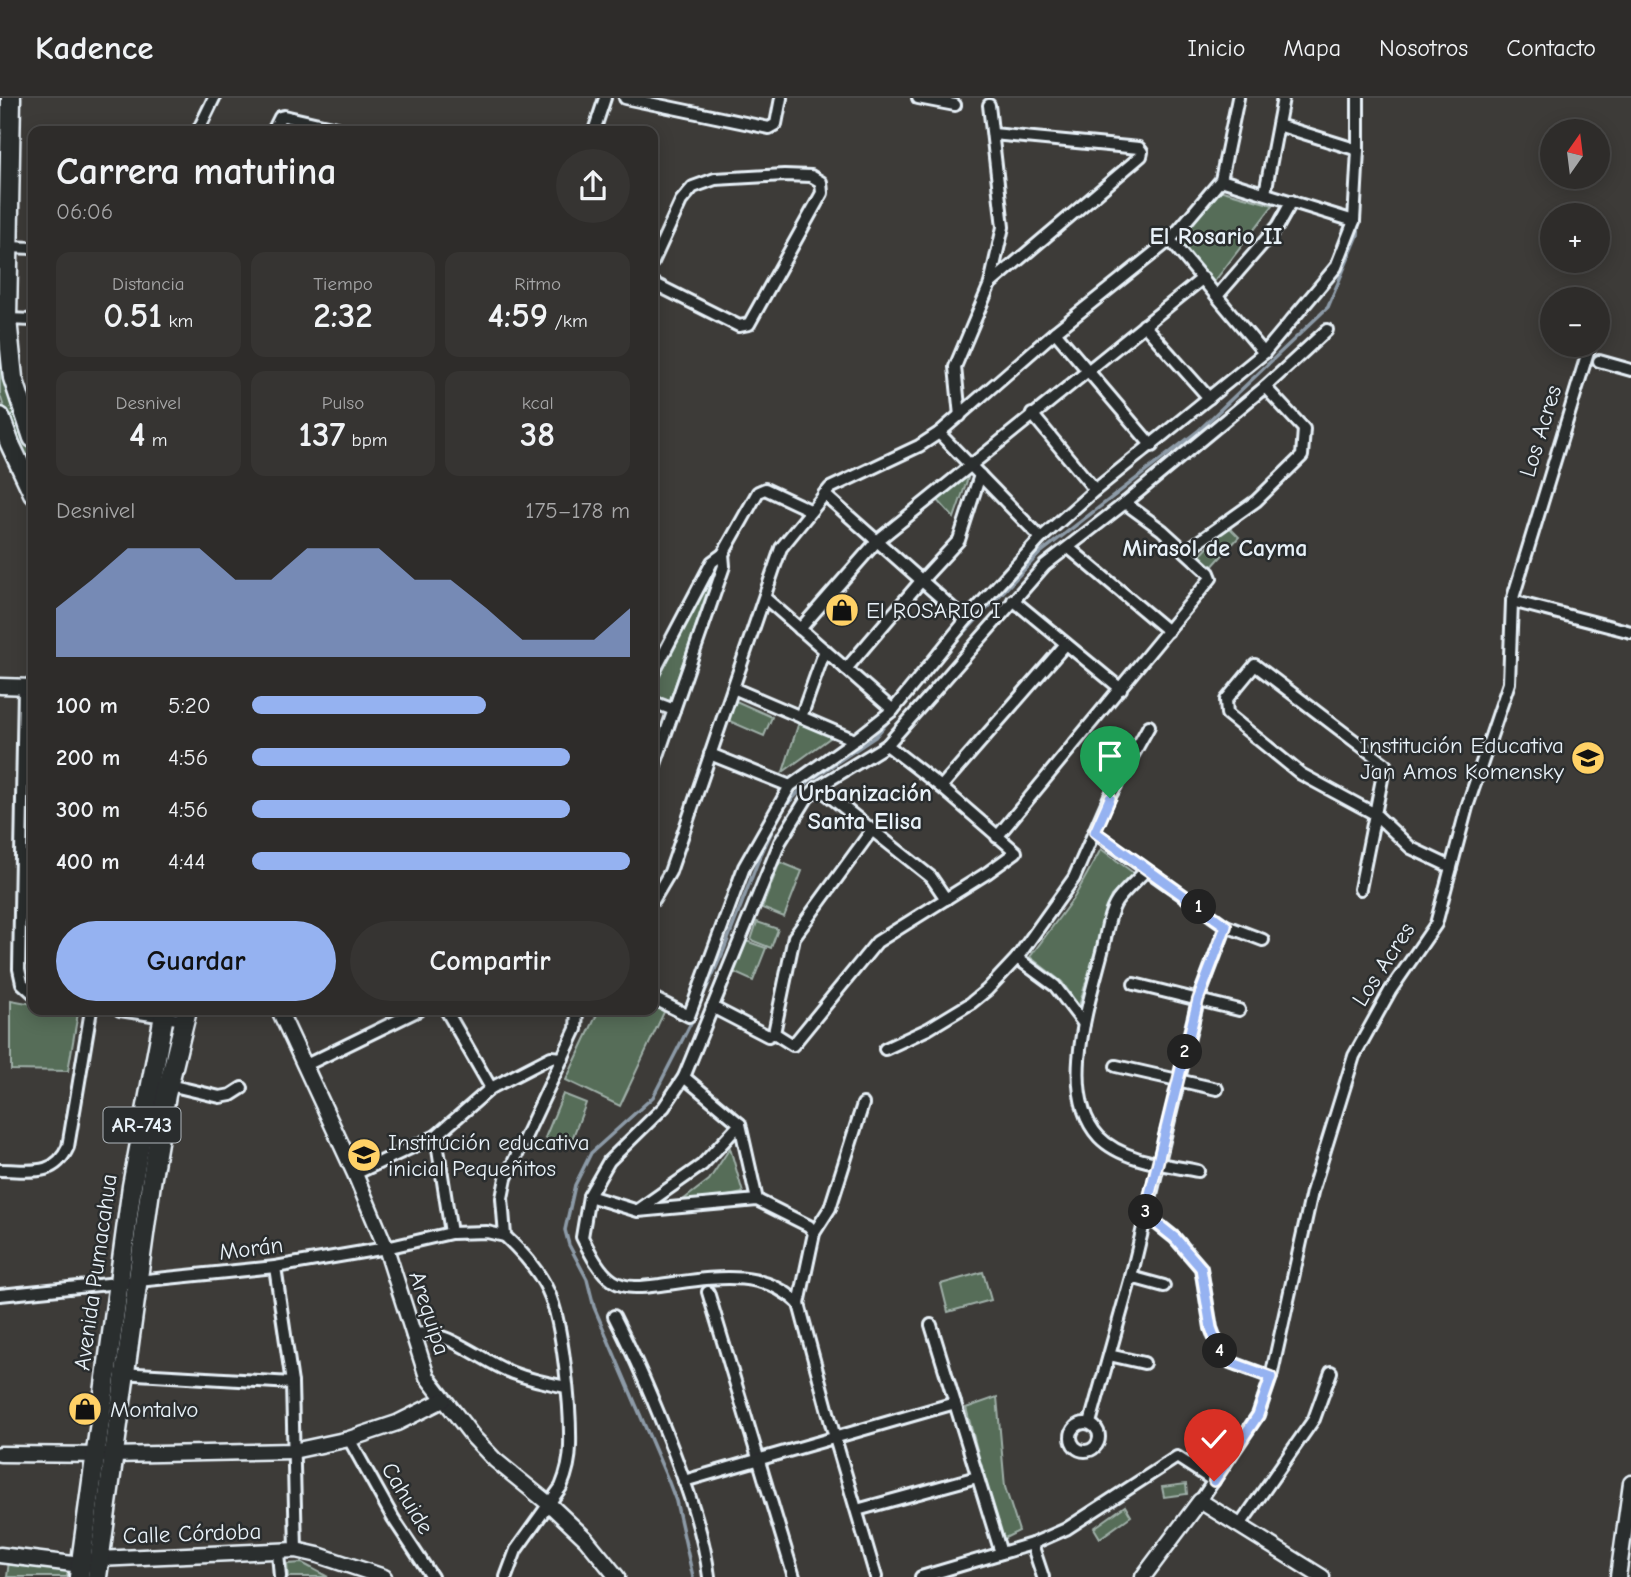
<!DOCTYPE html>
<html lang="es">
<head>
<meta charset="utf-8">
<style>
	:root { --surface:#2e2c2a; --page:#363432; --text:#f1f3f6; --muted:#a7a7a8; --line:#494847; --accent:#95b2f1 }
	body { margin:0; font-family:"Comic Neue",sans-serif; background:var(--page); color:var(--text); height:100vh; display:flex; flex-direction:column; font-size:26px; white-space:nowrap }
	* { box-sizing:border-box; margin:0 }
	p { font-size:23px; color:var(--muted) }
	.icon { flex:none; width:38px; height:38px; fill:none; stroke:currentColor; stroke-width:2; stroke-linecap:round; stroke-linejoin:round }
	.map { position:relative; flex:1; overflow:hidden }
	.panel { position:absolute; left:28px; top:28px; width:630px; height:889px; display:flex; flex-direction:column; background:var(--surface); border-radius:14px; box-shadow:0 4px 18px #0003,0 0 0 2px var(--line) }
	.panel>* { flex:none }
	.needle { width:46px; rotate:14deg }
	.fabs { position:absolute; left:1540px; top:21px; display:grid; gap:14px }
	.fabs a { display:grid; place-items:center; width:70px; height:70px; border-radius:50%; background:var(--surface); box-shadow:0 4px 18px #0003,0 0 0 2px var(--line); font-size:35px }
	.pin { position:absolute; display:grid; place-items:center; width:60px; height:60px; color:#fff; margin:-72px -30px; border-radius:50% 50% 50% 0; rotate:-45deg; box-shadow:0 0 7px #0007 }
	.pin .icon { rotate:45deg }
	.km { position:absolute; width:35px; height:35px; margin:-18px; border-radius:50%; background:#222; color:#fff; font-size:19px; line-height:35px; text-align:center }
	.round { display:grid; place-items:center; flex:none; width:74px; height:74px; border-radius:37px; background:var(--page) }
	.overview { display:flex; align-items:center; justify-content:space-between; height:119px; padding:0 28px }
	h1 { font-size:38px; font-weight:700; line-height:52px }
	.figures { display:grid; grid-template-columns:repeat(3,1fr); gap:10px; height:119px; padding:7px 28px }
	.figures div { display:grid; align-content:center; border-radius:14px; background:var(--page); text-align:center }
	.figures b { font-size:35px; font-weight:700 }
	.figures small { font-size:19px; font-weight:400 }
	.figures p { font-size:19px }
	.chart { height:196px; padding:14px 28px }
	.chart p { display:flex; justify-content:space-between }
	.chart svg { width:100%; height:126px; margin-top:7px; fill:var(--accent); opacity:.7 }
	.cta { display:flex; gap:14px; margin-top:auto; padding:14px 28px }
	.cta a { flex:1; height:80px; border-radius:42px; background:var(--accent); color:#111; font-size:28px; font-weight:700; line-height:80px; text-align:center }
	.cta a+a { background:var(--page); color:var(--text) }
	ul { padding:0 28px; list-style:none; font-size:23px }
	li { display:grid; grid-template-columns:112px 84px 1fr; align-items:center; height:52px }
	li i { height:18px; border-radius:9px; background:var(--accent) }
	header { display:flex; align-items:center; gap:42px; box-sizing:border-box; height:98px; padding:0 35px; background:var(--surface); border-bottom:2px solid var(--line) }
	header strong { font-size:33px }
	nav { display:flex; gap:38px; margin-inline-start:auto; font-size:24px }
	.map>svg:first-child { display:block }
	.green { fill:#566d59; stroke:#9fafa8; stroke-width:2 }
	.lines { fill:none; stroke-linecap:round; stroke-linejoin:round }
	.stream { stroke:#8d9ba8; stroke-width:3.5 }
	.minor-casing { stroke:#e8f1f8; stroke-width:16 }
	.tertiary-casing { stroke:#e8f1f8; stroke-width:19 }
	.primary-casing { stroke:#e8f1f8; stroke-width:23 }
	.minor { stroke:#2a2d2e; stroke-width:10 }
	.tertiary { stroke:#2a2d2e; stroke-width:14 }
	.primary { stroke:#2a2d2e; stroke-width:18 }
	.route-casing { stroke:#fff; stroke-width:14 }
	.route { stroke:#95b2f1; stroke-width:9 }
	.labels { text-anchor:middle; stroke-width:5; stroke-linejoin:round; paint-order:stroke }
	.shield { fill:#2a2d2e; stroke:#afb6bb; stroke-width:2 }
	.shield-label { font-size:21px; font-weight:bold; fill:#e8f1f8 }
	.street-label { font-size:23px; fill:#e8f1f8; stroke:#2a2d2e }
	.poi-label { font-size:23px; fill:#e8f1f8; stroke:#2a2d2e; text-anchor:start }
	.neighbourhood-label { font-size:24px; font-weight:bold; fill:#e8f1f8; stroke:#2a2d2e }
</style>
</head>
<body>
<header>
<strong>Kadence</strong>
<nav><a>Inicio</a><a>Mapa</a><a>Nosotros</a><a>Contacto</a></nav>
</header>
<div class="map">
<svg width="1631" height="1479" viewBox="0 0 1631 1479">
	<rect width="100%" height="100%" fill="#3d3b38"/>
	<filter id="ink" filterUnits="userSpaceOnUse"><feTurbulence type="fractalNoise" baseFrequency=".0143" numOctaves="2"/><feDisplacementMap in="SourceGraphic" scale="14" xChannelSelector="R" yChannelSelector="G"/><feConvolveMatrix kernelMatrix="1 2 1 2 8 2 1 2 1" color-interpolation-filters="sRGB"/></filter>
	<g filter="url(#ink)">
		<!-- green -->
		<g class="green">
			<path d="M0 0H5L1 233 25 341 33 359V381L16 346 0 297Z"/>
			<path d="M1219 92 1273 107 1211 188 1176 146Z"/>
			<path d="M965 376 968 380 954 420 934 398Z"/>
			<path d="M1228 428 1239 439 1209 472 1197 461Z"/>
			<path d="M715 471 668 608 653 601V589Z"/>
			<path d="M736 603 772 619 764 638 727 622Z"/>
			<path d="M799 624 834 637 783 674Z"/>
			<path d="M28 671H33V802H29Z"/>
			<path d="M1101 751 1135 776 1111 798 1079 908 1062 884 1030 859 1075 798Z"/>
			<path d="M780 764 802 773 784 819 762 810Z"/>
			<path d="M757 824 778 831 771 850 751 842Z"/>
			<path d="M746 843 766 850 753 883 733 874Z"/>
			<path d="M11 902 33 906V912H63L78 915 68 973 11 972Z"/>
			<path d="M653 906 665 912 620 1008 566 982 599 912H653Z"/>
			<path d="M563 996 586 1005 569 1049 545 1040Z"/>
			<path d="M730 1050 743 1095 675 1108 709 1082Z"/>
			<path d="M983 1174 991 1202 948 1214 941 1186Z"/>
			<path d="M997 1299 1005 1389 1019 1433 1001 1442 966 1310Z"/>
			<path d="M1186 1386 1187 1396 1164 1399 1162 1389Z"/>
			<path d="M1125 1408 1131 1418 1100 1440 1094 1430Z"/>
			<path d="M9 1463 68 1471 67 1479H7Z"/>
			<path d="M302 1465 328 1479H288L287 1466Z"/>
		</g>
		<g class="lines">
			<!-- stream -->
			<g class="stream">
				<path d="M1363 39 1364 0"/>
				<path d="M945 555 1040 455 1198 333 1328 209 1358 137 1362 75"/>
				<path d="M697 911 723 854 758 763 782 712 809 683 875 639 891 620"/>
				<path d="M693 921 653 999 591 1055 575 1087 565 1132 569 1147 587 1181 594 1209 668 1382 676 1403 693 1479"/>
			</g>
			<!-- minor casing -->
			<g class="minor-casing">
				<g id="minor">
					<path d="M625 0 769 30 776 26 781 0"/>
					<path d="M918 0 955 7"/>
					<path d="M1278 27 1358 52"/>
					<path d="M198 33 214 0"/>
					<path d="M273 33 280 19 284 18 349 33"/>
					<path d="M594 33 605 0"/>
					<path d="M1221 82 1354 123"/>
					<path d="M1265 95 1283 0"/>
					<path d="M1170 142 1264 255"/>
					<path d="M8 149 33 150"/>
					<path d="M653 164 681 103 693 89 715 81 784 77 811 78 821 84 822 95 749 226 739 228 653 185"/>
					<path d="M990 186 1141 58 1142 54 1139 50 993 36"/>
					<path d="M1218 197 1278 128 1292 103"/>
					<path d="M7 221 33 222"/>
					<path d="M1144 227 1209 300"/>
					<path d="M1055 234 1152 348"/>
					<path d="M1599 263 1631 272"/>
					<path d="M1032 316 1095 392"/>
					<path d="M960 318 955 269 990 186 1003 129 989 7"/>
					<path d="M939 335 1041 440"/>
					<path d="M824 396 966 522"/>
					<path d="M1069 450 1168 533"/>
					<path d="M1187 452 1256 403 1302 358 1304 331 1265 289"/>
					<path d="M765 500 893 612"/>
					<path d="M1013 502 1121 591"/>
					<path d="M1512 503 1631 534"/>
					<path d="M800 531 877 443 1203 180"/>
					<path d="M846 571 921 483 959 442 980 377"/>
					<path d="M653 576 712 464 723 456 758 394 765 391 810 412"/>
					<path d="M24 589 19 871 22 885 33 895"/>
					<path d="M733 590 855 642"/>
					<path d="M653 604 674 612"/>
					<path d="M801 619 825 552"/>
					<path d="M710 656 790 688"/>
					<path d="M653 672 724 468 723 456"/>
					<path d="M818 689 931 779 946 801"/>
					<path d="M941 689 1066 546"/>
					<path d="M997 739 1211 480 1209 475 1162 432 1125 405"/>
					<path d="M1146 772C1137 782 1125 792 1117 803 1108 816 1106 839 1102 854 1089 905 1058 995 1099 1039 1122 1063 1167 1067 1198 1073"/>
					<path d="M1360 791 1385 666 1255 567 1226 602 1227 616 1301 676 1375 716 1411 750 1451 769"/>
					<path d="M653 803 670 774 781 450 830 390 919 348 939 335 1055 234 1170 142 1221 82 1238 0"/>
					<path d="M1226 828 1263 842"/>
					<path d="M1017 860 1055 888 1084 926"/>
					<path d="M1134 886 1239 912"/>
					<path d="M653 900 689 918 744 769 790 688 855 642 893 612 966 522 1041 440 1095 392 1264 255 1336 169 1354 123 1358 52V0"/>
					<path d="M712 909 768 938 774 935 793 947 877 844 987 775 1016 754 941 689 887 647"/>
					<path d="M120 912 184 922"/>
					<path d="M446 912 491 990"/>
					<path d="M774 935 794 839 872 732"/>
					<path d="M885 951 928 931 971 905 987 892 1017 860 1074 780 1109 700 1149 628"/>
					<path d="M304 968 419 912"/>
					<path d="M1116 968 1217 991"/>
					<path d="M684 979 740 1026 757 1102"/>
					<path d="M165 986 220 999 231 997 242 990"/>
					<path d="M436 1038 451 1135"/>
					<path d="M0 1072C29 1072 54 1080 68 1049L91 912"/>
					<path d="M355 1076 436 1038 491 990 551 959 563 960"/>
					<path d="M589 1098 638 1113 757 1102 809 1128 814 1135"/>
					<path d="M638 1112 702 1067 740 1026"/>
					<path d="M1145 1116 1175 1140 1201 1170 1211 1230 1221 1257 1230 1264 1271 1279"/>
					<path d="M275 1169 292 1285 296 1452"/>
					<path d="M1131 1179 1164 1188"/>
					<path d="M708 1194 794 1479"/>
					<path d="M0 1197 275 1169 386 1150 451 1135 487 1134 505 1138"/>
					<path d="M799 1206 814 1135 830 1110 863 1006"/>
					<path d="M614 1218C637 1263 656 1308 674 1355 689 1395 704 1437 709 1479"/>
					<path d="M931 1227 1001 1455"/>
					<path d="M412 1237C440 1227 481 1262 508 1273 526 1281 547 1285 566 1289"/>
					<path d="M1109 1257 1144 1265"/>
					<path d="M120 1275 292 1285"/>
					<circle cx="1085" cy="1339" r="14"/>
					<path d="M1090 1325 1131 1179 1198 902 1226 828 1095 735"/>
					<path d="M349 1341 393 1420 432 1479"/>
					<path d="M684 1383 955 1305"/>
					<path d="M1200 1403 1258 1317 1271 1279 1312 1094 1354 958 1390 893 1436 826 1467 709 1509 585 1512 503 1590 247"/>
					<path d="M857 1412 977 1379"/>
					<path d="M1240 1427 1314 1321 1331 1274"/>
					<path d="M1032 1446 1043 1479"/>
					<path d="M278 1454 280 1479"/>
					<path d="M506 1479 516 1452 561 1389C566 1377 570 1362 570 1348 571 1312 563 1224 548 1193 538 1171 522 1154 505 1138L502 1100 506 1080 576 931 577 912"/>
					<path d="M876 1479 835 1340 799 1206C762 1168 708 1181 660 1187 645 1189 627 1192 613 1183 599 1174 589 1153 582 1139L589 1098 609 1063 664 1009 684 979 780 744 807 700 818 689 887 647 1045 467 1125 405 1265 289 1327 232"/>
					<path d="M921 1479 1032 1446 1066 1431 1177 1359 1214 1383"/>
				</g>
			</g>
			<!-- tertiary casing -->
			<g class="tertiary-casing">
				<g id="tertiary">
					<path d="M0 588 33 589"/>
					<path d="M279 912 355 1076 386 1150 427 1279 474 1340 495 1362 549 1406 586 1441 617 1479"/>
					<path d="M0 1356 112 1357 293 1353 349 1341 397 1325 443 1302"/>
					<path d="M0 1457 81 1467 98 1461 296 1452 318 1457 384 1479"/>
					<path d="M1143 1479 1200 1403 1322 1479"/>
					<path d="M1618 1479 1631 1385"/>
				</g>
			</g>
			<!-- primary casing -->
			<g class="primary-casing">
				<g id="primary">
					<path d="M11 0 7 221 13 280 33 340"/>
					<path d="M0 319 10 346 33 395"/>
					<path d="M79 1479 132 1088 165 912"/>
					<path d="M97 1479 151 1085 166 997 187 912"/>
				</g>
			</g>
			<!-- minor -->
			<use href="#minor" class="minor"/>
			<!-- tertiary -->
			<use href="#tertiary" class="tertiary"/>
			<!-- primary -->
			<use href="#primary" class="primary"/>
		</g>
	</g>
	<g class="lines" filter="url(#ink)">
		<!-- route casing -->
		<g class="route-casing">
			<path id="route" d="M1110 700 1095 734 1226 828 1198 902 1145 1116 1175 1140 1201 1170 1211 1230 1221 1257 1230 1264 1271 1279 1258 1317 1214 1383"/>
		</g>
		<!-- route -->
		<use href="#route" class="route"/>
	</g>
	<!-- icons -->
	<defs>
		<g id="shop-disc" transform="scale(1.75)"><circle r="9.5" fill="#ffd166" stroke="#2a2d2e"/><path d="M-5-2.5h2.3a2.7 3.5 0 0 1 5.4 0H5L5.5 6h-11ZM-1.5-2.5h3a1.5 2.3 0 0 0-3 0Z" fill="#111"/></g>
		<g id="school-disc" transform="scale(1.75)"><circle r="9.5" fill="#ffd166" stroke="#2a2d2e"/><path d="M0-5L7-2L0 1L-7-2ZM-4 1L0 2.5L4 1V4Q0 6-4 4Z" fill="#111"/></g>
	</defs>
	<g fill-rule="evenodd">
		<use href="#shop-disc" x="842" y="512"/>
		<use href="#school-disc" x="1588" y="660"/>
		<use href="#school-disc" x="364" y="1057"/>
		<use href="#shop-disc" x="85" y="1311"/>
	</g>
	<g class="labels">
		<!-- shield labels -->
		<rect class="shield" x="103.5" y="1009.5" width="77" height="35" rx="5"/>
		<g class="shield-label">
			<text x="142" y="1034">AR-743</text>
		</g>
		<!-- street labels -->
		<g class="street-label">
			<text transform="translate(1540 333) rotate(-73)" y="8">Los Acres</text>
			<text transform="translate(1383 866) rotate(-57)" y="8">Los Acres</text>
			<text transform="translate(251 1150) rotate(-7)" y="8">Morán</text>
			<text transform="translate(95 1174) rotate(-82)" y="8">Avenida Pumacahua</text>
			<text transform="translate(430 1215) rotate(72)" y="8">Arequipa</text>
			<text transform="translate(408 1400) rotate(59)" y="8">Cahuide</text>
			<text transform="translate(192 1435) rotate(-2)" y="8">Calle Córdoba</text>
		</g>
		<!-- poi labels -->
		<g class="poi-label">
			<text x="866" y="520">El ROSARIO I</text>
			<text x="1564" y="655" text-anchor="end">Institución Educativa<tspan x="1564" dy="26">Jan Amos Komensky</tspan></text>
			<text x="388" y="1052">Institución educativa<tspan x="388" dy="26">inicial Pequeñitos</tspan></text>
			<text x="110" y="1319">Montalvo</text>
		</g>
		<!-- neighbourhood labels -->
		<g class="neighbourhood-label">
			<text x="1216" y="146">El Rosario II</text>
			<text x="1215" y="458">Mirasol de Cayma</text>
			<text x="865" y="703">Urbanización<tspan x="865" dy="28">Santa Elisa</tspan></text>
		</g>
	</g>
</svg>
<div class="fabs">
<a><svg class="needle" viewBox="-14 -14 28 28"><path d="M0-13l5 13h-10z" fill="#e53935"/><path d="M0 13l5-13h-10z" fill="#a7a7a8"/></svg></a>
<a>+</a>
<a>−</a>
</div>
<div class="pin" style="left:1110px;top:700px;background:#1e9e55"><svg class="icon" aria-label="arrive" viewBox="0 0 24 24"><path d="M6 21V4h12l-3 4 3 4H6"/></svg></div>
<div class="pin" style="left:1214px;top:1383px;background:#d93025"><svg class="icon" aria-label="check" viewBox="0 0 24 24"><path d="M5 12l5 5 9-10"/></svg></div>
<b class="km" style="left:1199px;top:809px">1</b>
<b class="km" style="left:1185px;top:954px">2</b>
<b class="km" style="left:1146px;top:1114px">3</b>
<b class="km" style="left:1220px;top:1253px">4</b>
<section class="panel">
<div class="overview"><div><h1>Carrera matutina</h1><p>06:06</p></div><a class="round"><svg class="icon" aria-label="share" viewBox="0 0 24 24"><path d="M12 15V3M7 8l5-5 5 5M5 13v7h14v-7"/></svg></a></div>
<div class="figures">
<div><p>Distancia</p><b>0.51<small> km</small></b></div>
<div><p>Tiempo</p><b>2:32</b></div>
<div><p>Ritmo</p><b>4:59<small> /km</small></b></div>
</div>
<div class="figures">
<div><p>Desnivel</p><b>4<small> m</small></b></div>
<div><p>Pulso</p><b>137<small> bpm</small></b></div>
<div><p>kcal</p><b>38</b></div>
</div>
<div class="chart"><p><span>Desnivel</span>175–178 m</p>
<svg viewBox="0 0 160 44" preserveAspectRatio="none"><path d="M0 44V27L10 17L20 6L30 6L40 6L50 17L60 17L70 6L80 6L90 6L100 17L110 17L120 27L130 38L140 38L150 38L160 27V44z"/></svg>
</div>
<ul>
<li><b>100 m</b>5:20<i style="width:62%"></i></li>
<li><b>200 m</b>4:56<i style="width:84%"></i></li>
<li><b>300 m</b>4:56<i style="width:84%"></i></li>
<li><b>400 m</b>4:44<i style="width:100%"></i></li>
</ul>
<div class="cta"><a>Guardar</a><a>Compartir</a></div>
</section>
</div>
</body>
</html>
